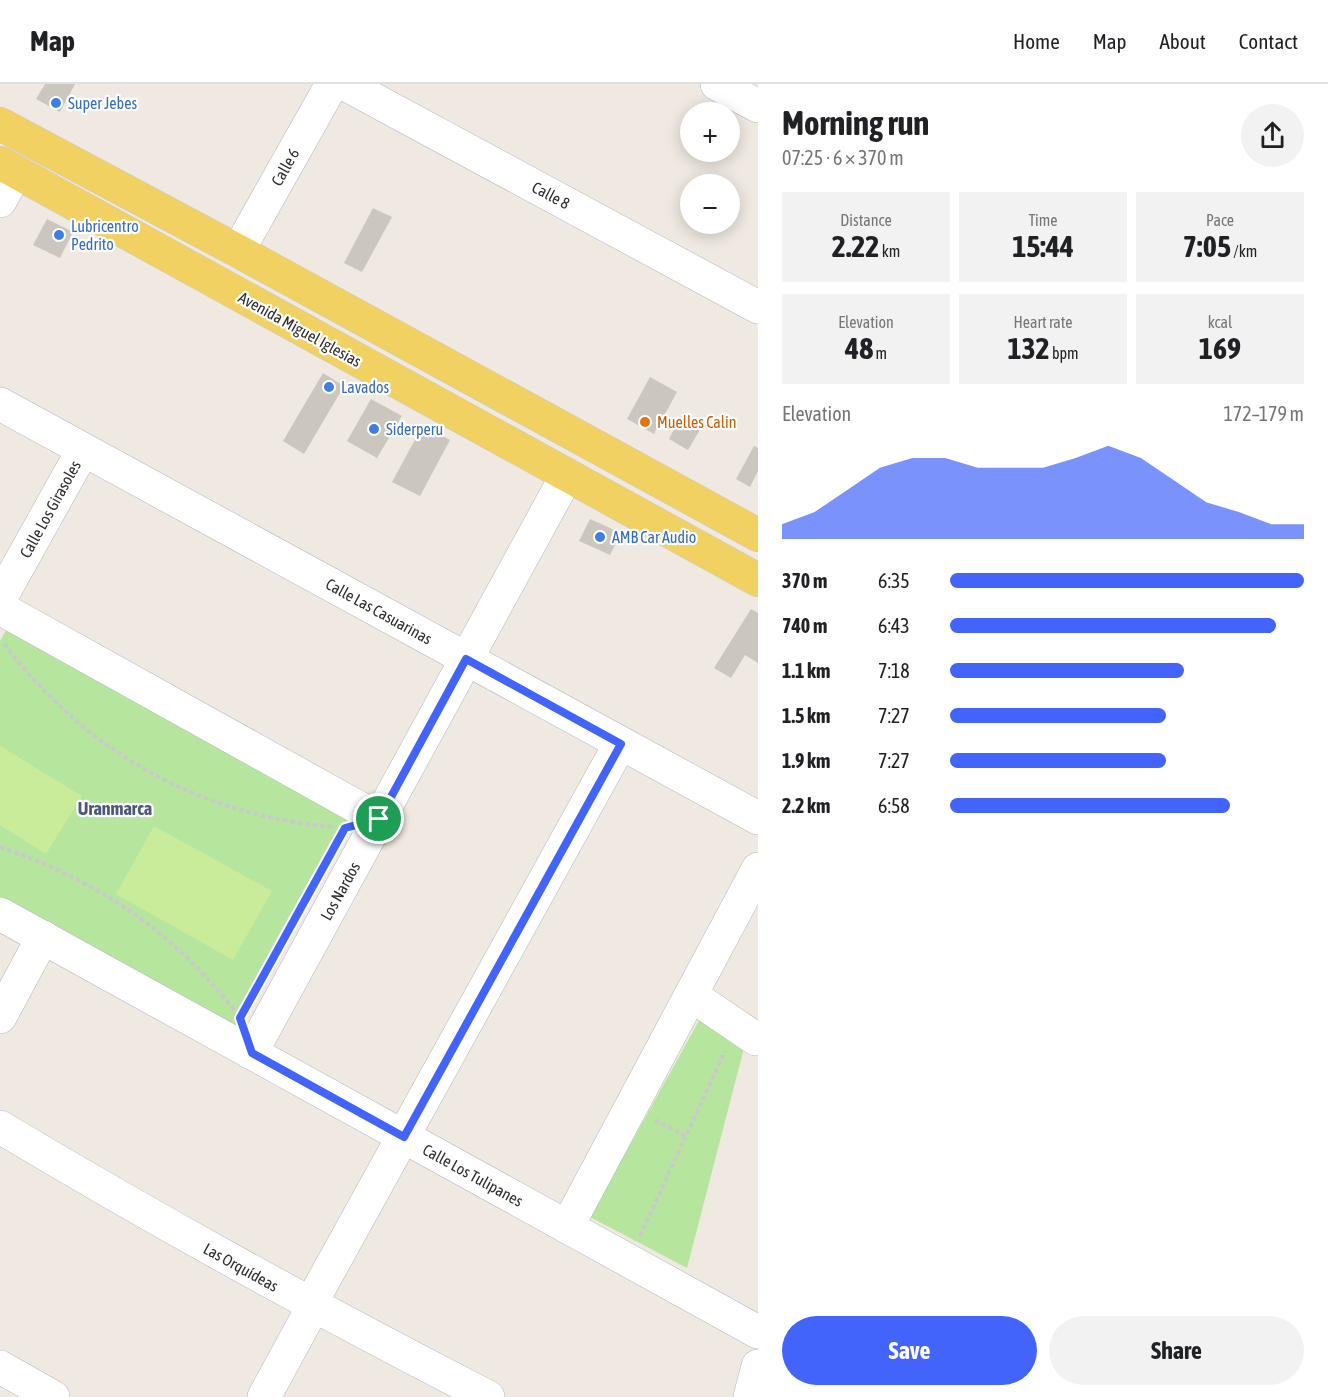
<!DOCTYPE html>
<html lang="en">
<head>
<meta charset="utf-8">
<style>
	:root { --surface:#fff; --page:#f2f2f2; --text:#202124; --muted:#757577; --line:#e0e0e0; --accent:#4264fb }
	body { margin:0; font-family:"Asap Condensed",sans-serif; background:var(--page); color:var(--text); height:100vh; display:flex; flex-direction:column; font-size:22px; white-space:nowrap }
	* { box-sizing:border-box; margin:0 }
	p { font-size:20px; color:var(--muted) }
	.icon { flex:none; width:33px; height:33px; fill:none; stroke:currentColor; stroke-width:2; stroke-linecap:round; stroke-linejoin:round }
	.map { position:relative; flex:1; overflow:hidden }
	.details { display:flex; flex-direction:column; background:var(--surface); width:570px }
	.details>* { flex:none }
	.buttons { position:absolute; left:680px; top:18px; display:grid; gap:12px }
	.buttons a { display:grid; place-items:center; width:60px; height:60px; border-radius:50%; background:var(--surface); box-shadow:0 3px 15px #0003; font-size:30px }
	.pin { position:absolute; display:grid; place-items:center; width:51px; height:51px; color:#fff; margin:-26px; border:3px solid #fff; border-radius:50%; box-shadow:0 2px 6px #0007 }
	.round { display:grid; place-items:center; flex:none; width:63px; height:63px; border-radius:32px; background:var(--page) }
	.summary { display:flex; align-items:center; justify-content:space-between; height:102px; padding:0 24px }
	h1 { font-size:33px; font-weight:700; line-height:45px }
	.figures { display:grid; grid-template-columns:repeat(3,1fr); gap:9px; height:102px; padding:6px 24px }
	.figures div { display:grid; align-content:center; border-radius:0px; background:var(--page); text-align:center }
	.figures b { font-size:30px; font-weight:700 }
	.figures small { font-size:16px; font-weight:400 }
	.figures p { font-size:16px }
	.chart { height:168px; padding:12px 24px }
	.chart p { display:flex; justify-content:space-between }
	.chart svg { width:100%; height:108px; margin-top:6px; fill:var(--accent); opacity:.7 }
	.cta { display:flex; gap:12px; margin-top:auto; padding:12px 24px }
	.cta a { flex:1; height:69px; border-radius:36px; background:var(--accent); color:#fff; font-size:24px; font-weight:700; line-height:69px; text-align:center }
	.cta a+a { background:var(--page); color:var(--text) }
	ul { padding:0 24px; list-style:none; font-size:20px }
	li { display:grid; grid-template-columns:96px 72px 1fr; align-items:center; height:45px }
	li i { height:15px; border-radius:8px; background:var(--accent) }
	header { display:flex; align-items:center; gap:36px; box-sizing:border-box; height:84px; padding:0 30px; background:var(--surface); border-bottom:2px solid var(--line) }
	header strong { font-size:28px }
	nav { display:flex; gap:33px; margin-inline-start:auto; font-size:21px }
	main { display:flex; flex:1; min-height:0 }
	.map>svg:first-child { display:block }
	.green { fill:#b6e59e }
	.pitch { fill:#c9ec9a }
	.building { fill:#cbc7bf }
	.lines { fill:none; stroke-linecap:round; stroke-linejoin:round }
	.minor-casing { stroke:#b4b7c1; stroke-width:34 }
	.major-casing { stroke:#c9c9c9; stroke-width:34 }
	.path { stroke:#c9c9c9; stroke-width:4; stroke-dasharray:4.5 3; stroke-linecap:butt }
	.minor { stroke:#fff; stroke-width:33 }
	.major { stroke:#f2d163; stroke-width:33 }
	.route-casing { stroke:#fff; stroke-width:12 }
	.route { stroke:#4264fb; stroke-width:8 }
	.shop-dot { fill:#3f7fe0; stroke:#fff; stroke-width:2 }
	.food-dot { fill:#e8710a; stroke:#fff; stroke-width:2 }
	.labels { text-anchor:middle; stroke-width:4.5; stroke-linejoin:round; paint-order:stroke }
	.shop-label { font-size:16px; fill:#366cbe; stroke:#fff; text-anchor:start }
	.street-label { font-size:16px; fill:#2e2e2e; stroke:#fff }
	.food-label { font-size:16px; fill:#c56008; stroke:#fff; text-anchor:start }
	.neighbourhood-label { font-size:18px; font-weight:bold; fill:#4d5680; stroke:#fff }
</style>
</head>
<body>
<header>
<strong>Map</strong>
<nav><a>Home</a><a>Map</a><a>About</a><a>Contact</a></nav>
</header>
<main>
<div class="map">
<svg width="758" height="1313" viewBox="0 0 758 1313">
	<rect width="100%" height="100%" fill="#efe9e1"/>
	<!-- green -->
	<g class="green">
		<path d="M9 541 356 736 236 947 0 814V557Z"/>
		<path d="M700 935 744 964 687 1184 590 1133Z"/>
	</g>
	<!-- pitch -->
	<g class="pitch">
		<path d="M0 662 82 712 46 770 0 741Z"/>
		<path d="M154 742 272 807 233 876 116 810Z"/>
	</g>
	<!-- building -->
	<g class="building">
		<path d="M45 0H75L60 28 36 15Z"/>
		<path d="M373 124 392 133 362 188 344 179Z"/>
		<path d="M47 135 73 148 60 174 33 161Z"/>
		<path d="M323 289 344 302 304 370 283 357Z"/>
		<path d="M650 293 677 308 654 350 627 335Z"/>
		<path d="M371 315 402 332 377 374 347 357Z"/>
		<path d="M681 332 701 344 688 366 669 355Z"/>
		<path d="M423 341 450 356 420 412 392 398Z"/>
		<path d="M754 362 758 364V387L750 403 736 395Z"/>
		<path d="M590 435 621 449 610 471 579 457Z"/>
		<path d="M751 525 758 529V579L745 571 731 594 714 584Z"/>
	</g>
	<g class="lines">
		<!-- minor casing -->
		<g class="minor-casing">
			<g id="minor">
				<path d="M345 0 758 223"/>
				<path d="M717 0 758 22"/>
				<path d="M0 117 16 88"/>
				<path d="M238 167 332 0"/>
				<path d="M0 320 758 734"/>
				<path d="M0 515 83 366"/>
				<path d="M0 524 379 735"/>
				<path d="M0 830 758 1248"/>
				<path d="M691 911 756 955"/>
				<path d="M0 933 43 853"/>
				<path d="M251 969 567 391"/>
				<path d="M0 1043C160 1139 323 1228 488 1313"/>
				<path d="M567 1143 758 785"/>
				<path d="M310 1221 620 660"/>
				<path d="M0 1283 53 1313"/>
				<path d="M264 1313 313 1223"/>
				<path d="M750 1313 758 1282"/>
			</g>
		</g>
		<!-- major casing -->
		<g class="major-casing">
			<g id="major">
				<path d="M0 40 238 167 758 451"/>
				<path d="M0 79 758 496"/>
			</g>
		</g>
		<!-- path -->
		<g class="path">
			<path d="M4 560C87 668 199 732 335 743"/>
			<path d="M0 763C97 796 171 846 235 927"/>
			<path d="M655 1036 686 1052"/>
			<path d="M640 1152 725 967"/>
		</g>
		<!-- minor -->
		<use href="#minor" class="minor"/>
		<!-- major -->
		<use href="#major" class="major"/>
	</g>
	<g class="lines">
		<!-- route casing -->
		<g class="route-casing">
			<path id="route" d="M466 575 621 660 404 1053 252 969 240 934 345 744 379 735Z"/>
		</g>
		<!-- route -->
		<use href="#route" class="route"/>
	</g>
	<!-- markers -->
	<g class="shop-dot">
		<circle cx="56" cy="19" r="6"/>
		<circle cx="59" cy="151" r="6"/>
		<circle cx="329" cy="303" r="6"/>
		<circle cx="374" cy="345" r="6"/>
		<circle cx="600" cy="453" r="6"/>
	</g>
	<circle class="food-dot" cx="645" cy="338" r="6"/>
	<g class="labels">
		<!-- shop labels -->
		<g class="shop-label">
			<text x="68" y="25">Super Jebes</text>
			<text x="71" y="148">Lubricentro<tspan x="71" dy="18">Pedrito</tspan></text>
			<text x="341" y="309">Lavados</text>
			<text x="386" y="351">Siderperu</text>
			<text x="612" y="459">AMB Car Audio</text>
		</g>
		<!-- street labels -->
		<g class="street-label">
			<text transform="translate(285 83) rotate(-61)" y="6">Calle 6</text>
			<text transform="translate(551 111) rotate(28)" y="6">Calle 8</text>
			<text transform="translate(300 245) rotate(29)" y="6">Avenida Miguel Iglesias</text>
			<text transform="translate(50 425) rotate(-61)" y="6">Calle Los Girasoles</text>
			<text transform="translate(379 527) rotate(29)" y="6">Calle Las Casuarinas</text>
			<text transform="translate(340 807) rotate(-61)" y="6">Los Nardos</text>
			<text transform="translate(473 1091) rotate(29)" y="6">Calle Los Tulipanes</text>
			<text transform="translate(241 1183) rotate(29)" y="6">Las Orquídeas</text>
		</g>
		<!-- food labels -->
		<g class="food-label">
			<text x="657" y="344">Muelles Calin</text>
		</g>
		<!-- neighbourhood labels -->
		<g class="neighbourhood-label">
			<text x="115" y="731">Uranmarca</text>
		</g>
	</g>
</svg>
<div class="buttons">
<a>+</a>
<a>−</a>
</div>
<div class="pin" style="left:379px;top:735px;background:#1e9e55"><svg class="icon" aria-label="arrive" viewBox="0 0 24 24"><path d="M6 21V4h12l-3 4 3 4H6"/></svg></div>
</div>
<section class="details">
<div class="summary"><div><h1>Morning run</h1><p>07:25 · 6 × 370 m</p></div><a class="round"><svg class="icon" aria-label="share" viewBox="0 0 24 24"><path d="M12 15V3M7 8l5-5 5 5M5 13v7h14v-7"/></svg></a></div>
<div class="figures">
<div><p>Distance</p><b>2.22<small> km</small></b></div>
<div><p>Time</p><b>15:44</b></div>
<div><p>Pace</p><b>7:05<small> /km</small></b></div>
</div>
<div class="figures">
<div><p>Elevation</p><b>48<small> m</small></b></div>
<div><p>Heart rate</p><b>132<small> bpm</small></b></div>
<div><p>kcal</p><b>169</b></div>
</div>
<div class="chart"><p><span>Elevation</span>172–179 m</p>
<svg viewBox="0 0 160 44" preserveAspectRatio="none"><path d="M0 44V38L10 33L20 24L30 15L40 11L50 11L60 15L70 15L80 15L90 11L100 6L110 11L120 20L130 29L140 33L150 38L160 38V44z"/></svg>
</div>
<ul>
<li><b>370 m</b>6:35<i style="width:100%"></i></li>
<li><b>740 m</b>6:43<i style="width:92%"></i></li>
<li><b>1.1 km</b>7:18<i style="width:66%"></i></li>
<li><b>1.5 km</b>7:27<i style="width:61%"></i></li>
<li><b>1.9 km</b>7:27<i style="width:61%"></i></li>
<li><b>2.2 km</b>6:58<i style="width:79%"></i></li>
</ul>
<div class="cta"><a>Save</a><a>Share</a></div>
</section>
</main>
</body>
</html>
